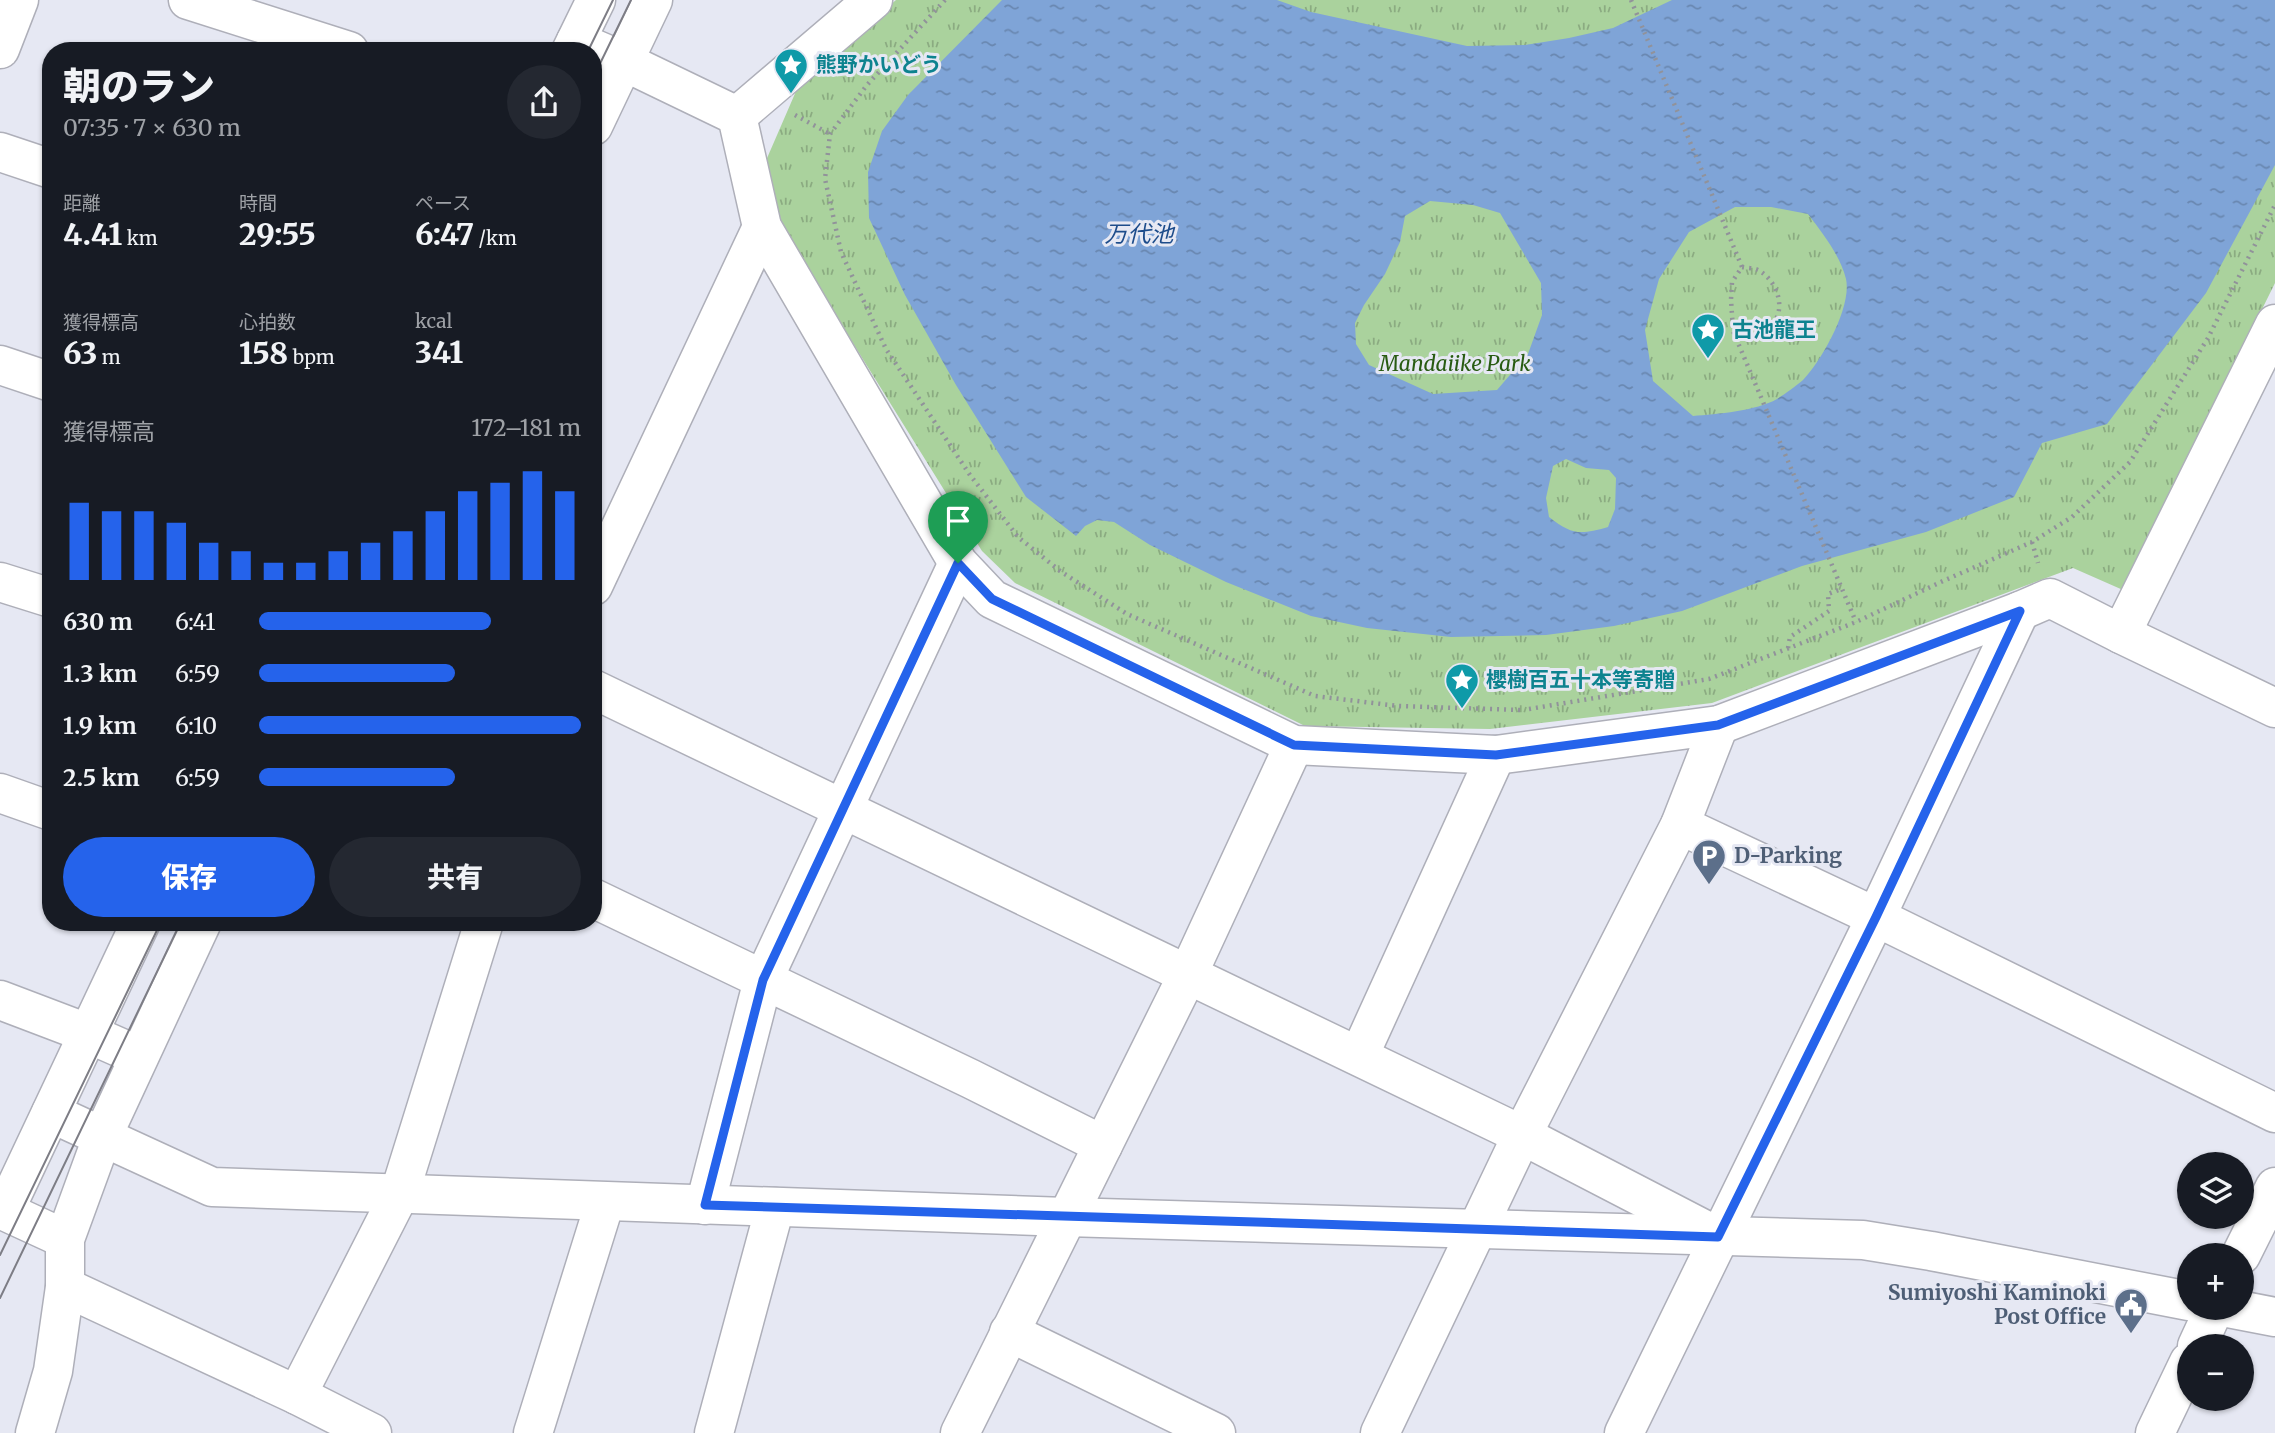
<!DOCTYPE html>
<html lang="ja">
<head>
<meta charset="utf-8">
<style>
	:root { --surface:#171b24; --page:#242831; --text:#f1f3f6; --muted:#9ea1a6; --accent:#2563eb }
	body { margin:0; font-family:Merriweather,"Noto Sans JP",serif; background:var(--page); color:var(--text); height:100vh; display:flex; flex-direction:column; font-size:26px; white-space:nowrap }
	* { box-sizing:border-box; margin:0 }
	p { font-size:23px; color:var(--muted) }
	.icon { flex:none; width:38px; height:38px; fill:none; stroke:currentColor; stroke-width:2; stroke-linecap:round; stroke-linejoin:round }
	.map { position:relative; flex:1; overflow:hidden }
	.side { position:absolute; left:42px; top:42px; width:560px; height:889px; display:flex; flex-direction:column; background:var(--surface); border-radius:28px; box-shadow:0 2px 5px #0004 }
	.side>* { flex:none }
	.buttons { position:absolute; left:2177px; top:1152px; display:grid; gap:14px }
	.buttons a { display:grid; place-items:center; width:77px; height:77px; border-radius:50%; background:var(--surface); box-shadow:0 2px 5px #0004; font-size:35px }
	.pin { position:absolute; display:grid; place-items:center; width:60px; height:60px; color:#fff; margin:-72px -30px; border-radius:50% 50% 50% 0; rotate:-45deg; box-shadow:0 0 7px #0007 }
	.pin .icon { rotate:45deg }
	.round { display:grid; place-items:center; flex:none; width:74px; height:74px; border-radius:37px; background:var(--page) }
	.overview { display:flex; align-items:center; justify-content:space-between; height:119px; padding:0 21px }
	h1 { font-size:38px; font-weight:800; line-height:52px }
	.stats { display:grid; grid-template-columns:repeat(3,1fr); gap:10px; height:119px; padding:7px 21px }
	.stats div { display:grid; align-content:center }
	.stats b { font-size:30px; font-weight:800 }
	.stats small { font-size:19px; font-weight:400 }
	.stats p { font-size:19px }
	.chart { height:196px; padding:14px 21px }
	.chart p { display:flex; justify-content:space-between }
	.chart svg { width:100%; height:126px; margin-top:7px; stroke:var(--accent); stroke-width:6 }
	.button { display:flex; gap:14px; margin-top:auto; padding:14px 21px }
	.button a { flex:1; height:80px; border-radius:42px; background:var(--accent); color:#fff; font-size:28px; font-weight:800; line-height:80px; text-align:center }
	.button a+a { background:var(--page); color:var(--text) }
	ul { padding:0 21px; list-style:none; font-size:23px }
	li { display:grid; grid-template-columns:112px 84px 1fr; align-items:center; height:52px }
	li i { height:18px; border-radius:9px; background:var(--accent) }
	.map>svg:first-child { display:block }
	.park { fill:url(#park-tufts) }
	.water { fill:url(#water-ripples); fill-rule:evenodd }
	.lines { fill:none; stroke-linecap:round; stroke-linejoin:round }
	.minor-casing { stroke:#aeafb9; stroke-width:41 }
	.path { stroke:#91929a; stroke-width:4.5; stroke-dasharray:2 5; stroke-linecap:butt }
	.minor { stroke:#fff; stroke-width:38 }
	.tram { stroke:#7d7d85; stroke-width:2 }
	.route-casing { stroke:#fff; stroke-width:14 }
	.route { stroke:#2563eb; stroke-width:9 }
	.labels { text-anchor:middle; stroke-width:6; stroke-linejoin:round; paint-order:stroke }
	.culture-label { font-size:21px; font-weight:bold; fill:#0d838f; stroke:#e6e8f3; text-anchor:start }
	.park-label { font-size:21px; font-style:italic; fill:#285b12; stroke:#e6e8f3 }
	.service-label { font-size:21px; font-weight:bold; fill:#4e5e75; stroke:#e6e8f3; text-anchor:start }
	.water-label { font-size:23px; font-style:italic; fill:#1d4c8b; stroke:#e6e8f3 }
</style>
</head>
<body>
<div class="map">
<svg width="2275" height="1433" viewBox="0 0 2275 1433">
	<defs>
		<pattern id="park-tufts" width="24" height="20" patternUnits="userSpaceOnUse" patternTransform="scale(1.75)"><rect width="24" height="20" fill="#aad29d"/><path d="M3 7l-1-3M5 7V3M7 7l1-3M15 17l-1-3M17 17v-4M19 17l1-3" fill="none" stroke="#8bab81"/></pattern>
		<pattern id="water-ripples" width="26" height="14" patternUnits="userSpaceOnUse" patternTransform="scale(1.75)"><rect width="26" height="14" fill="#7fa4d7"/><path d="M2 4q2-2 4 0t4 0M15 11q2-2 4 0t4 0" fill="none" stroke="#6987b0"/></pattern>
	</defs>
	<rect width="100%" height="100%" fill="#e6e8f3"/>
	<!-- park -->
	<path class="park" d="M896 0H2275V283L2123 590 2073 568 1712 703 1490 729 1305 726 1015 583 982 551 774 216 761 172 800 82Z"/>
	<!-- water -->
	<path class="water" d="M1002 0H1277L1311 12 1467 46 1525 45 1569 38 1613 28 1672 0H2275V165L2206 293 2107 424 2042 443 2014 497 1926 532 1802 566 1682 611 1614 626 1546 635 1451 637 1367 628 1311 616 1226 582 1150 545 1114 522 1097 520 1085 526 1076 536 1026 497 956 385 905 295 869 218 868 172 882 131 908 95ZM1430 201 1473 205 1500 213 1541 283 1542 315 1528 354 1497 390 1433 394 1369 365 1356 344 1355 323 1364 305 1385 274 1400 242 1405 216ZM1735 207H1771L1808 214C1823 234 1840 255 1846 279 1852 307 1822 360 1803 380 1796 386 1785 394 1777 399 1756 411 1717 414 1693 416L1653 381 1645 330 1659 279 1689 232ZM1566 459 1586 468 1609 470 1616 478 1615 509 1608 527C1580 535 1572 535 1549 517L1546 498 1553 466Z"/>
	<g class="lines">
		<!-- minor casing -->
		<g class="minor-casing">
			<g id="minor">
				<path d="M188 0 349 51"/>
				<path d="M576 41 625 62 737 116 762 227 958 563 992 599 1294 745 1496 755 1719 725 2020 611 2050 598 2121 634 2275 324"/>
				<path d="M0 49 19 0"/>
				<path d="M571 51 596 0"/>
				<path d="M737 116 873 0"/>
				<path d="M593 126 653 0"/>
				<path d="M0 152 51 169"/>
				<path d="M0 365 51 382"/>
				<path d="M0 582 51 598"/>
				<path d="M593 586 762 227"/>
				<path d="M2121 634 2275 708"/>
				<path d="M593 689 1522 1135 1707 1231"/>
				<path d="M0 793 51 811"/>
				<path d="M1680 825 1876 917 2275 1113"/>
				<path d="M593 898 971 1079 1103 1145"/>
				<path d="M0 1000 87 1033 139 1056"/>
				<path d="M1359 1056 1496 755"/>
				<path d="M51 1113 212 1187 1066 1217 1863 1240 1931 1251 2189 1301"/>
				<path d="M705 1205 763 980 958 563"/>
				<path d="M0 1209 65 1239"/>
				<path d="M5 1210 141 922"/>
				<path d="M2241 1255 2275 1187"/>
				<path d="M65 1287 297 1395 372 1433"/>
				<path d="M2223 1307 2275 1317"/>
				<path d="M1009 1332 1216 1433"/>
				<path d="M2197 1346 2215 1307"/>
				<path d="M297 1395 399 1195 484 922"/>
				<path d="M35 1433 53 1371 65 1287V1239L103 1135 202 922"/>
				<path d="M533 1433 605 1202"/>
				<path d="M714 1433 775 1207"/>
				<path d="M960 1433 1188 974 1294 745"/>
				<path d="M1380 1433 1522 1135 1680 825 1719 725"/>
				<path d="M1624 1433 1876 917 2020 611"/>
				<path d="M2155 1433 2189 1362"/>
			</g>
		</g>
		<!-- path -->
		<g class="path">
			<path d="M945 0 867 85 830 134 825 179 841 252 886 349 970 475 1018 537 1060 571 1127 614 1315 696 1398 706 1521 710"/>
			<path d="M1631 0 1742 267 1732 282 1731 299 1733 331 1856 622"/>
			<path d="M795 115 830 134"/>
			<path d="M1733 331C1742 331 1753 333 1761 331 1790 321 1781 282 1758 270 1754 268 1747 268 1742 267"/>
			<path d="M2032 542 2038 563"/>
			<path d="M1788 648 1790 637 1829 611 1828 594 1841 589"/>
			<path d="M1529 709 1709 679 1856 622 1943 581 2032 542 2072 517 2130 462 2208 338 2275 205"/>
		</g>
		<!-- minor -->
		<use href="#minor" class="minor"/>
		<!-- tram -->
		<g class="tram">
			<path d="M588 51 613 0"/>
			<path d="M593 78 631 0"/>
			<path d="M0 1255 161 922"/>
			<path d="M0 1298 181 922"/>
		</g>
	</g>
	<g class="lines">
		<!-- route casing -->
		<g class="route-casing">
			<path id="route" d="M958 563 992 599 1294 745 1496 755 1718 725 2020 611 1876 917 1718 1237C1380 1224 1043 1217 705 1205L763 980Z"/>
		</g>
		<!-- route -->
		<use href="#route" class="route"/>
	</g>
	<!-- icons -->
	<defs>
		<g id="sight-pin" transform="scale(1.75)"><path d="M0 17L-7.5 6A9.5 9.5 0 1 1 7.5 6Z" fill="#0f9aa8" stroke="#e6e8f3"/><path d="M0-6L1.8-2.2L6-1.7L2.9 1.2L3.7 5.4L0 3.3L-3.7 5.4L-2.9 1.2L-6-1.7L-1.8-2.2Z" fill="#fff"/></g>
		<g id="parking-pin" transform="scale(1.75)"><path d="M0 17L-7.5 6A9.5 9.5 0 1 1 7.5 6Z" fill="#5c6f8a" stroke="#e6e8f3"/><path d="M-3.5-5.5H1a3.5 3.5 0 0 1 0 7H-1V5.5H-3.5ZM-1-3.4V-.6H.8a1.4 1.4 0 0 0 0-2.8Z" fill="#fff"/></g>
		<g id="civic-pin" transform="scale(1.75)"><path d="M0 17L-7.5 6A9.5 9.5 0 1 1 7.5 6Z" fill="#5c6f8a" stroke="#e6e8f3"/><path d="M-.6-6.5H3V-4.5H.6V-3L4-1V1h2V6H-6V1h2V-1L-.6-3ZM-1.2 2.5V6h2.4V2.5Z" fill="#fff"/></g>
	</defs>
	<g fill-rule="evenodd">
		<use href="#sight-pin" x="791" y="65"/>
		<use href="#sight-pin" x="1708" y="330"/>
		<use href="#sight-pin" x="1462" y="680"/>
		<use href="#parking-pin" x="1709" y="856"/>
		<use href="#civic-pin" x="2131" y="1305"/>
	</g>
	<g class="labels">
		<!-- culture labels -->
		<g class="culture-label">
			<text x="816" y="72">熊野かいどう</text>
			<text x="1732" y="337">古池龍王</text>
			<text x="1486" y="687">櫻樹百五十本等寄贈</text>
		</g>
		<!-- park labels -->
		<g class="park-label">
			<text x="1455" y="371">Mandaiike Park</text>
		</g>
		<!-- service labels -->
		<g class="service-label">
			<text x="1734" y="863">D-Parking</text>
			<text x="2106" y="1300" text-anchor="end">Sumiyoshi Kaminoki<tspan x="2106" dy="24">Post Office</tspan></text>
		</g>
		<!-- water labels -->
		<g class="water-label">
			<text x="1139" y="242">万代池</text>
		</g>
	</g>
</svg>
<div class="buttons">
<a><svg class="icon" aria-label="layers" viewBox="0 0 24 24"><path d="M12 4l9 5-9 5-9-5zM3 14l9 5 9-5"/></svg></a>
<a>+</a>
<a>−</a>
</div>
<div class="pin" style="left:958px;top:563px;background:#1e9e55"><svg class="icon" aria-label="arrive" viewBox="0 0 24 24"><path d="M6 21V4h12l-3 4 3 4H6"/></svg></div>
<section class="side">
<div class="overview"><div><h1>朝のラン</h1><p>07:35 · 7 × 630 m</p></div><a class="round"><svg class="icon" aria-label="share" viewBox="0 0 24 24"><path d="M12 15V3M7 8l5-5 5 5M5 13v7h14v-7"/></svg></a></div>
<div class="stats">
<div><p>距離</p><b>4.41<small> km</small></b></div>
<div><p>時間</p><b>29:55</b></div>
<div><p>ペース</p><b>6:47<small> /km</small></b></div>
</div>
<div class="stats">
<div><p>獲得標高</p><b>63<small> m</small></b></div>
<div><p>心拍数</p><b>158<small> bpm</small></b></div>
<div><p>kcal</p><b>341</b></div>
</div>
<div class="chart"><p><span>獲得標高</span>172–181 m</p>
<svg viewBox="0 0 160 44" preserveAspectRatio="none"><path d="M5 44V17M15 44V20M25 44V20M35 44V24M45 44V31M55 44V34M65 44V38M75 44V38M85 44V34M95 44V31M105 44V27M115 44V20M125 44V13M135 44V10M145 44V6M155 44V13"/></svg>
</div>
<ul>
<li><b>630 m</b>6:41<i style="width:72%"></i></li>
<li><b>1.3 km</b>6:59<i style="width:61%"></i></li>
<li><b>1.9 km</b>6:10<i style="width:100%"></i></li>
<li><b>2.5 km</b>6:59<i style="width:61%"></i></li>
</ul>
<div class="button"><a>保存</a><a>共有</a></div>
</section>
</div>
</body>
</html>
